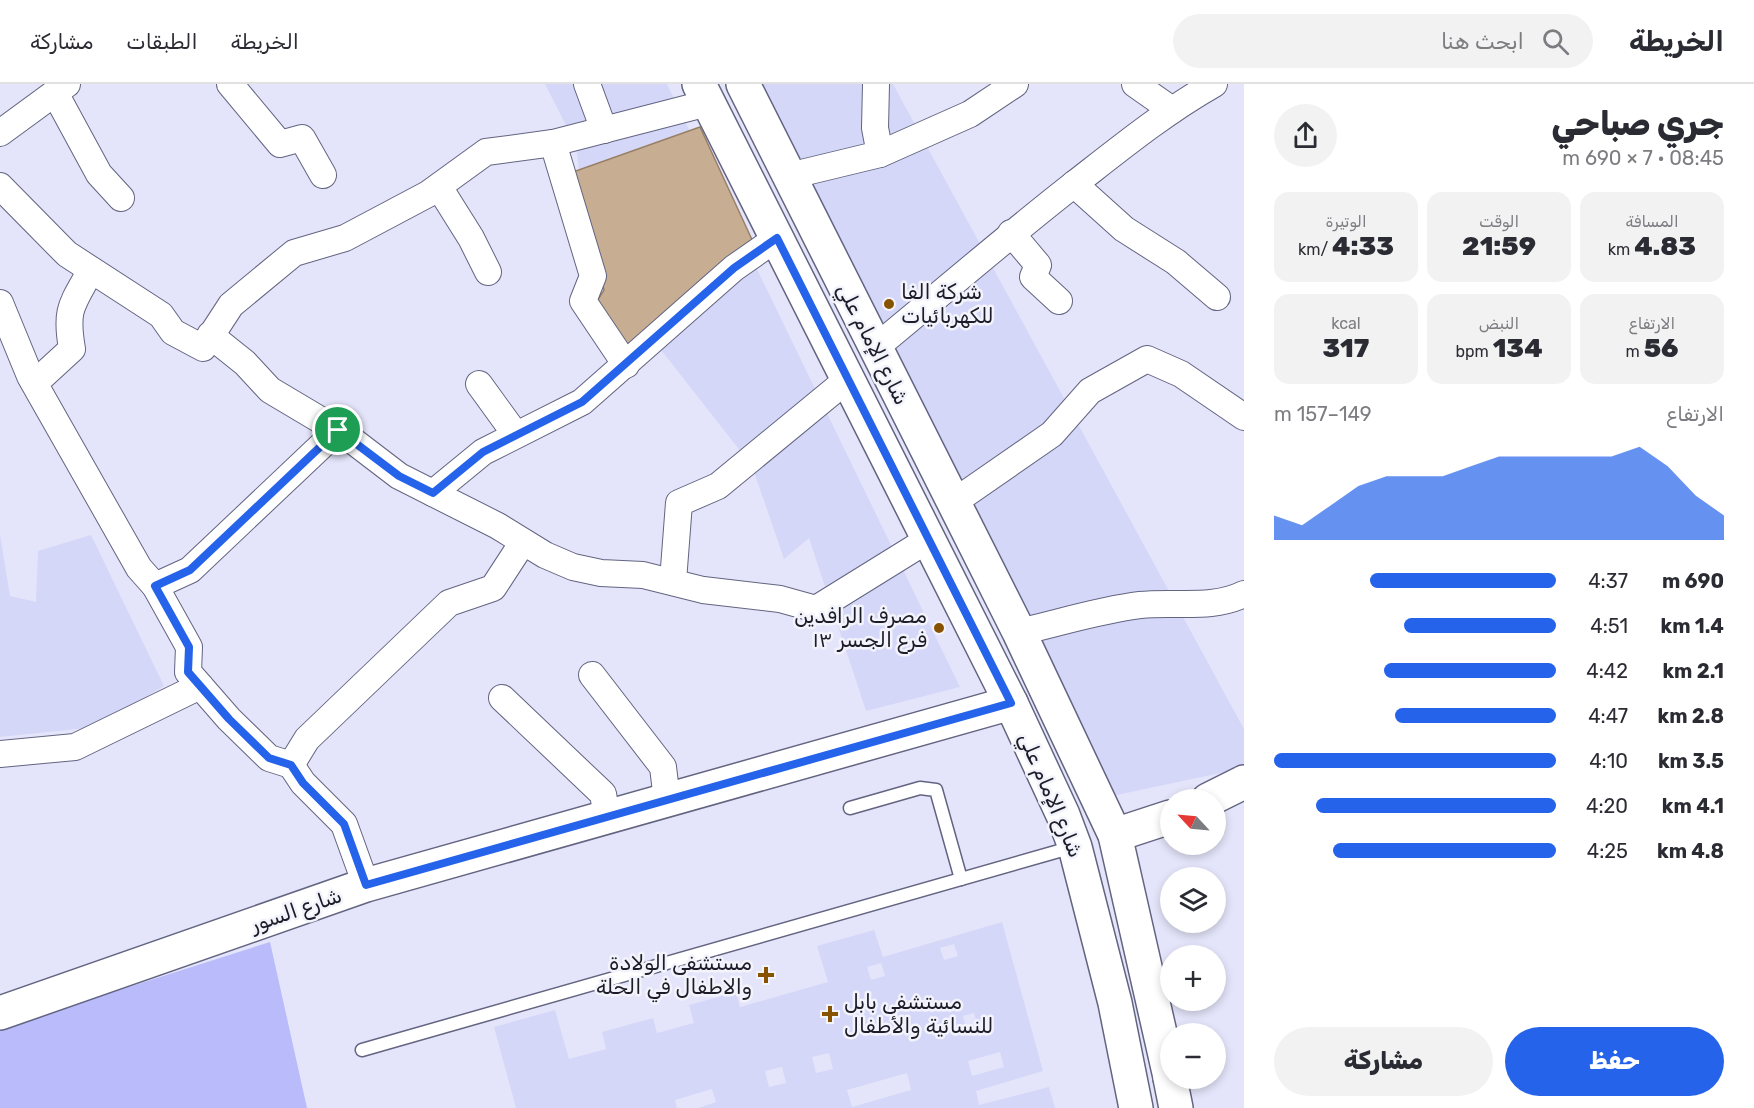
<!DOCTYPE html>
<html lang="ar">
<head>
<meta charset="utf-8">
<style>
	:root { --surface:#fff; --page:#f2f2f3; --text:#2b2b33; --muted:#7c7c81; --line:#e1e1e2; --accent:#2563eb }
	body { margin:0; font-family:Rubik,Vazirmatn,sans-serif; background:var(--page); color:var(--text); direction:rtl; height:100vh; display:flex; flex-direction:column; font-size:22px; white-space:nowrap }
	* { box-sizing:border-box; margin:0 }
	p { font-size:20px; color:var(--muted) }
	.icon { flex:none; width:33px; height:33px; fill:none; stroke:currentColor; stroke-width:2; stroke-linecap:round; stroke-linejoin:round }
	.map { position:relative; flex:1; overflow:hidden; direction:ltr }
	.sheet { display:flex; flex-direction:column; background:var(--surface); width:510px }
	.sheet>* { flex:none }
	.needle { width:39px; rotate:296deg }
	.buttons { position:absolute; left:1160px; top:705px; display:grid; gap:12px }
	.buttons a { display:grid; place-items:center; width:66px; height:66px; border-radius:50%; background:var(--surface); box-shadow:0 3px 9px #0003; font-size:30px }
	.pin { position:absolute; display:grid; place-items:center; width:51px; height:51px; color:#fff; margin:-26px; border:3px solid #fff; border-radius:50%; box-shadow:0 2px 6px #0007 }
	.round { display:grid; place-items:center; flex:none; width:63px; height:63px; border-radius:32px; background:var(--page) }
	.head { display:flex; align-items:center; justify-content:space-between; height:102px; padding:0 30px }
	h1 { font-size:33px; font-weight:800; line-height:45px }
	.figures { display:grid; grid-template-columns:repeat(3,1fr); gap:9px; height:102px; padding:6px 30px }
	.figures div { display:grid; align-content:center; border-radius:15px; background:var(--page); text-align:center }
	.figures b { font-size:26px; font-weight:800 }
	.figures small { font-size:16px; font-weight:400 }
	.figures p { font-size:16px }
	.chart { height:168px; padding:12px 30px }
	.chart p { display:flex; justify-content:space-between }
	.chart svg { width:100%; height:108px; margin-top:6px; fill:var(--accent); opacity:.7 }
	.primary-button { display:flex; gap:12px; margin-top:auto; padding:12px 30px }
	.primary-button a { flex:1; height:69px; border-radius:36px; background:var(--accent); color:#fff; font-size:24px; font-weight:800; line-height:69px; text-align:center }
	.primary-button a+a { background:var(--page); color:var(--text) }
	ul { padding:0 30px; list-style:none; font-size:20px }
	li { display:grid; grid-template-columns:96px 72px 1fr; align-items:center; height:45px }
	li i { height:15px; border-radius:8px; background:var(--accent) }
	header { display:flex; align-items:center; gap:36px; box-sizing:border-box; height:84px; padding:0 30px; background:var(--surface); border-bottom:2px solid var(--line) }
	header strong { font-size:28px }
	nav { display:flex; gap:33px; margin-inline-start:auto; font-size:21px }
	.search { width:420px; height:54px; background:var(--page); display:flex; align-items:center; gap:15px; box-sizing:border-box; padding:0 21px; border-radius:33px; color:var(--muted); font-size:22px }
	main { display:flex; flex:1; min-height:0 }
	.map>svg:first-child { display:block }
	.built { fill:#d5d7f8; fill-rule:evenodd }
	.green { fill:#b9bbfa }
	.building { fill:#c7ae93; stroke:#988066; stroke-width:1.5 }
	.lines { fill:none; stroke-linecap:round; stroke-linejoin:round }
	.lane-casing { stroke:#626481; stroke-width:15 }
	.street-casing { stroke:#626481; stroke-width:28 }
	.secondary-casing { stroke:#626481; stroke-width:36 }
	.primary-casing { stroke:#626481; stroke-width:36 }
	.lane { stroke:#fff; stroke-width:12 }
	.street { stroke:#fff; stroke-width:26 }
	.secondary { stroke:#fff; stroke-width:33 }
	.primary { stroke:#fff; stroke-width:33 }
	.route-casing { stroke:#fff; stroke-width:12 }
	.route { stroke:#2563eb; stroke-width:8 }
	.poi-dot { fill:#875300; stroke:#f3f3fb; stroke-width:2 }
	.labels { text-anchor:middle; stroke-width:5; stroke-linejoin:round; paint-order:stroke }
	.poi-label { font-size:21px; fill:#1c1d29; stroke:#f3f3fb; text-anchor:start }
	.street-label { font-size:21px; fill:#1c1d29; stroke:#f3f3fb }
</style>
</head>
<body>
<header>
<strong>الخريطة</strong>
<div class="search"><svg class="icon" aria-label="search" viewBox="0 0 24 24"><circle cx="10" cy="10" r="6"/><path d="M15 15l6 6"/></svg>ابحث هنا</div>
<nav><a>الخريطة</a><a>الطبقات</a><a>مشاركة</a></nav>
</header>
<main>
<section class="sheet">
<div class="head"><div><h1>جري صباحي</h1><p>08:45 · 7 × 690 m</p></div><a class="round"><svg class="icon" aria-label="share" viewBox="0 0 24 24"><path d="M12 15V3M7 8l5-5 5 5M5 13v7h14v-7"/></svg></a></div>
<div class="figures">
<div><p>المسافة</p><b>4.83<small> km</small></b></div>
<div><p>الوقت</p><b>21:59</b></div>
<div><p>الوتيرة</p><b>4:33<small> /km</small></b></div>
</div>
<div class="figures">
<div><p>الارتفاع</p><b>56<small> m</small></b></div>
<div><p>النبض</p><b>134<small> bpm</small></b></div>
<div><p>kcal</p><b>317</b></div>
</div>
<div class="chart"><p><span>الارتفاع</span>149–157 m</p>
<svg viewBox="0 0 160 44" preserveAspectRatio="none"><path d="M0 44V34L10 38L20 30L30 22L40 18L50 18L60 18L70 14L80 10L90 10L100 10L110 10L120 10L130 6L140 14L150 26L160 34V44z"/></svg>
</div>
<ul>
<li><b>690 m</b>4:37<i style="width:66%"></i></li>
<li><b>1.4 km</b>4:51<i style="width:54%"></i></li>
<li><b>2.1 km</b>4:42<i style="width:61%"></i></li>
<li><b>2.8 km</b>4:47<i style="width:57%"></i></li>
<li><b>3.5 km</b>4:10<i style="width:100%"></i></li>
<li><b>4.1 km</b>4:20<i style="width:85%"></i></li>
<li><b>4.8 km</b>4:25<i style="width:79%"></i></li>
</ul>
<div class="primary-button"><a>حفظ</a><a>مشاركة</a></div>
</section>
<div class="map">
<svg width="1244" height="1024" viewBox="0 0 1244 1024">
	<rect width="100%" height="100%" fill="#e4e5fa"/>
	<!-- built -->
	<g class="built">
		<path d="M545 0H667L960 603 866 627 809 454 784 475 752 382 589 174 576 61Z"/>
		<path d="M746 0H893L1244 645V684L1112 712Z"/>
		<path d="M0 450 10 512 36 518 38 467 91 451 164 602 96 643 0 653Z"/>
		<path d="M1002 838 1043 987 976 1007 979 1021 1049 1003 1055 1024H699L716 1018 712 1005 675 1016 677 1024H516L494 943 555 926 569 975 606 965 602 948 653 934 657 949 694 939 689 921 736 908 740 923 828 898 817 862 874 846 883 873ZM954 860 958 872 944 876 940 864ZM881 879 885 892 871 896 867 883ZM974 929 979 949 968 952 963 932ZM1000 968 1004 983 972 992 968 977ZM829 969 833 985 816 989 812 973ZM782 983 786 999 769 1003 765 987ZM907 989 911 1006 852 1023 847 1006Z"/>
	</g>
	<!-- green -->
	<path class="green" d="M270 858 307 1024H0V944Z"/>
	<!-- building -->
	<path class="building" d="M700 43 754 160 631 271 596 219 604 206 573 88Z"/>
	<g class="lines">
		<!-- lane casing -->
		<g class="lane-casing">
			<g id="lane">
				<path d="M850 724 920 704 936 706 961 795"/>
				<path d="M362 966 1073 763"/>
			</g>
		</g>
		<!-- street casing -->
		<g class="street-casing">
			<g id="street">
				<path d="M230 0 280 60 302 54 323 91"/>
				<path d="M587 0 604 46"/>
				<path d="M876 0 875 44 880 70"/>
				<path d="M1135 0 1172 26"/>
				<path d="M55 9 99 90 121 114"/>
				<path d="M0 49 67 0"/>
				<path d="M553 59 593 192 583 217 626 281"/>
				<path d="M789 92 880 70 970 30 1015 0"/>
				<path d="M1074 100 1124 145 1176 178 1217 213"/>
				<path d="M0 102 67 170 161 231 173 248 203 264 231 221 294 169 345 154 428 110 486 68 553 59 708 19"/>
				<path d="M439 103 471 154 488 188"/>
				<path d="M1011 149 1038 181 1033 193 1059 217"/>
				<path d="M0 219 30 292 139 484 155 502 189 563 188 588 229 635 269 674 291 681 303 699 344 740 366 801"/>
				<path d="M210 251 245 279 270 306 344 350 399 392 498 442 545 471 573 483 601 489 643 491 703 506 780 515 816 525 929 455"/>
				<path d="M875 264C941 210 1005 154 1073 101 1118 66 1163 29 1214 0"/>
				<path d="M35 299 72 265C65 224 72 221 91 186"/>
				<path d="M479 300 516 351"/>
				<path d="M433 409 483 368 582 318 734 184 777 154"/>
				<path d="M954 418 1052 350 1090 307 1147 275 1181 290 1244 333"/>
				<path d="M673 497 679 419 718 402 848 295"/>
				<path d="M155 502 190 486 338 346"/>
				<path d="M1019 548C1059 539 1099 526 1140 521 1175 517 1212 526 1244 510"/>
				<path d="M592 591 663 683 667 716"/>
				<path d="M502 614 603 710 607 733"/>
				<path d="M0 670 75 663 200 602"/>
				<path d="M291 681 307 655 449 519 493 504 523 458"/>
			</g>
		</g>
		<!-- secondary casing -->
		<g class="secondary-casing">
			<g id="secondary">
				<path d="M1208 716 1244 698"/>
				<path d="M1115 751 1170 733"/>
				<path d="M0 929 366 801 1011 619"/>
			</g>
		</g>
		<!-- primary casing -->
		<g class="primary-casing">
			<g id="primary">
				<path d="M699 0 1011 619 1063 731 1075 763 1115 919 1136 1024"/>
				<path d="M743 0 1019 548 1115 751 1170 993"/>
				<path d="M1170 994 1176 1024"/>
			</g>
		</g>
		<!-- lane -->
		<use href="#lane" class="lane"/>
		<!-- street -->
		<use href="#street" class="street"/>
		<!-- secondary -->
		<use href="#secondary" class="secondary"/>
		<!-- primary -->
		<use href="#primary" class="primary"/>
	</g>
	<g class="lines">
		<!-- route casing -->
		<g class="route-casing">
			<path id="route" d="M777 154 1011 619 366 801 344 740 303 699 291 681 269 674 229 635 188 588 189 563 155 502 190 486 338 346 399 392 433 409 483 368 582 318 734 184Z"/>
		</g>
		<!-- route -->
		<use href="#route" class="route"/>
	</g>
	<!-- markers -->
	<g class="poi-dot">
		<circle cx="889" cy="220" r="6"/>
		<circle cx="939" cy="544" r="6"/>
		<path d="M763 882h6v6h6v6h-6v6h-6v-6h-6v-6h6z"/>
		<path d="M827 921h6v6h6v6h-6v6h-6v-6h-6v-6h6z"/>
	</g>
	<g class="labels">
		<!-- poi labels -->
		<g class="poi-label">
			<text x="901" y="215">شركة الفا<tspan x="901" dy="24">للكهربائيات</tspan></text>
			<text x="927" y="539" text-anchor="end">مصرف الرافدين<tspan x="927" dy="24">فرع الجسر ١٣</tspan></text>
			<text x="752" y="886" text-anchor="end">مستشفى الولادة<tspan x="752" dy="24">والاطفال في الحلة</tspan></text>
			<text x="844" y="925">مستشفى بابل<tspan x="844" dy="24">للنسائية والأطفال</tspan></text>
		</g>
		<!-- street labels -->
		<g class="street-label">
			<text transform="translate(873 260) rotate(63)" y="7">شارع الإمام علي</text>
			<text transform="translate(1051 711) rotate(67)" y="7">شارع الإمام علي</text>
			<text transform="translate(296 826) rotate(-19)" y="7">شارع السور</text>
		</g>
	</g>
</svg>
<div class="buttons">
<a><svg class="needle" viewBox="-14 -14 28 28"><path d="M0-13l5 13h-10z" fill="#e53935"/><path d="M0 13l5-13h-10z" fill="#7c7c81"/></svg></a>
<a><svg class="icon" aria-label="layers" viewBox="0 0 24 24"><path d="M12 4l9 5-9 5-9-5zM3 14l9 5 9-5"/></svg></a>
<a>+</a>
<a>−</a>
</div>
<div class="pin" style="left:338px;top:346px;background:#1e9e55"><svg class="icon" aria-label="arrive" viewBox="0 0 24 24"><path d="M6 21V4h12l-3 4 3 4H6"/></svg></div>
</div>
</main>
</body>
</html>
